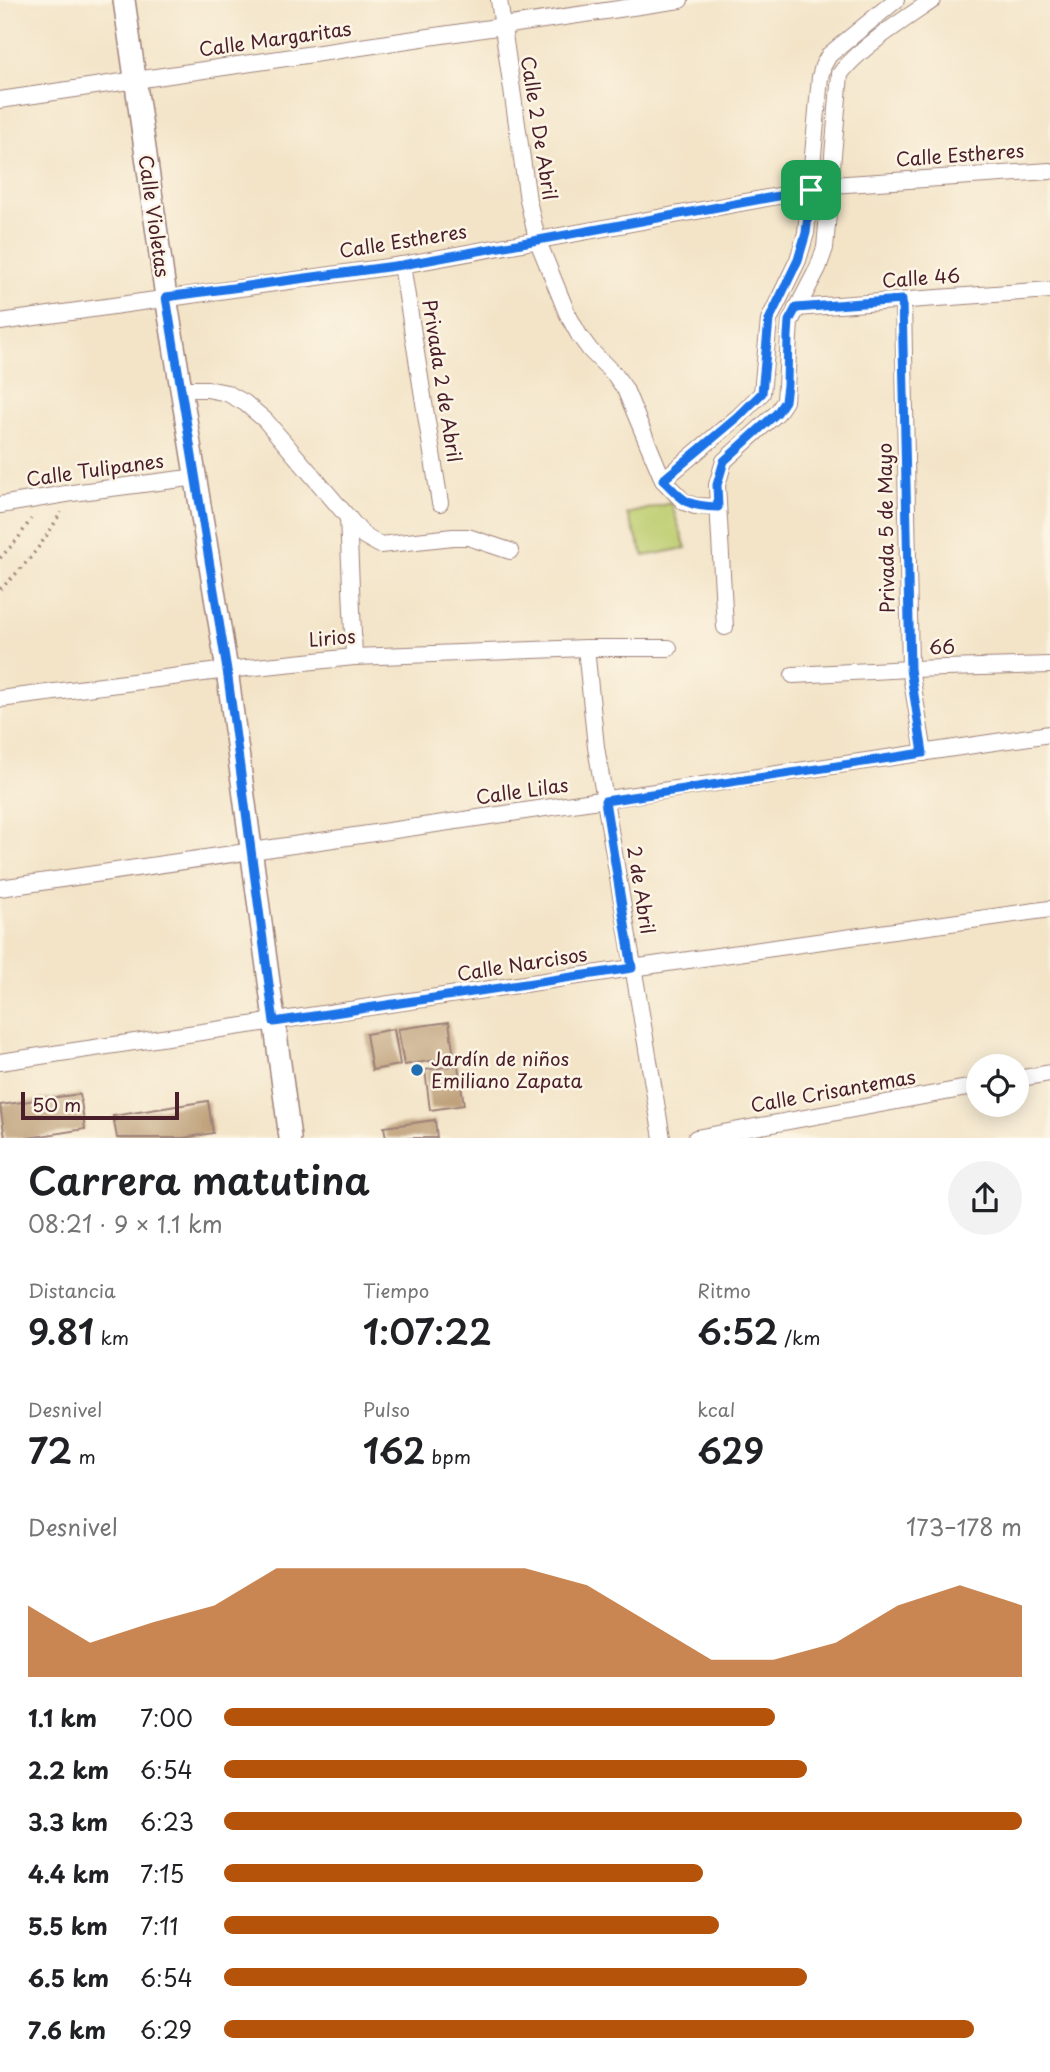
<!DOCTYPE html>
<html lang="es">
<head>
<meta charset="utf-8">
<style>
	:root { --surface:#fff; --page:#f2f2f2; --text:#202124; --muted:#757577; --accent:#b45309 }
	body { margin:0; font-family:"Playpen Sans",sans-serif; background:var(--page); color:var(--text); height:100vh; display:flex; flex-direction:column; font-size:26px; white-space:nowrap }
	* { box-sizing:border-box; margin:0 }
	p { font-size:23px; color:var(--muted) }
	.icon { flex:none; width:38px; height:38px; fill:none; stroke:currentColor; stroke-width:2; stroke-linecap:round; stroke-linejoin:round }
	.map { position:relative; height:1138px; overflow:hidden }
	.panel { display:flex; flex-direction:column; background:var(--surface); flex:1 }
	.panel>* { flex:none }
	.controls { position:absolute; left:966px; top:1054px; display:grid; gap:14px }
	.controls a { display:grid; place-items:center; width:63px; height:63px; border-radius:50%; background:var(--surface); box-shadow:0 4px 18px #0003; font-size:35px }
	.scale { position:absolute; left:21px; bottom:18px; width:158px; box-sizing:border-box; padding-left:7px; border:4px solid #4a1f2b; border-top:0; font-size:19px; line-height:24px; white-space:nowrap; color:#4a1f2b; -webkit-text-stroke:5px #fcf5e5; paint-order:stroke }
	.pin { position:absolute; display:grid; place-items:center; width:60px; height:60px; color:#fff; margin:-30px; border-radius:14px; box-shadow:0 4px 10px #0006 }
	.round { display:grid; place-items:center; flex:none; width:74px; height:74px; border-radius:37px; background:var(--page) }
	.head { display:flex; align-items:center; justify-content:space-between; height:119px; padding:0 28px }
	h1 { font-size:38px; font-weight:600; line-height:52px }
	.stats { display:grid; grid-template-columns:repeat(3,1fr); gap:10px; height:119px; padding:7px 28px }
	.stats div { display:grid; align-content:center }
	.stats b { font-size:35px; font-weight:600 }
	.stats small { font-size:19px; font-weight:400 }
	.stats p { font-size:19px }
	.chart { height:196px; padding:14px 28px }
	.chart p { display:flex; justify-content:space-between }
	.chart svg { width:100%; height:126px; margin-top:7px; fill:var(--accent); opacity:.7 }
	ul { padding:0 28px; list-style:none; font-size:23px }
	li { display:grid; grid-template-columns:112px 84px 1fr; align-items:center; height:52px }
	li i { height:18px; border-radius:9px; background:var(--accent) }
	.map>svg:first-child { display:block }
	.green { fill:#bece71; stroke:#84764e; stroke-width:2 }
	.building { fill:#bfa27c }
	.lines { fill:none; stroke-linecap:round; stroke-linejoin:round }
	.minor-casing { stroke:#9e827a; stroke-width:18 }
	.tertiary-casing { stroke:#9e827a; stroke-width:24 }
	.path { stroke:#9e827a; stroke-width:3.5; stroke-dasharray:2 5; stroke-linecap:butt }
	.minor { stroke:#fff; stroke-width:16 }
	.tertiary { stroke:#fff; stroke-width:21 }
	.route-casing { stroke:#fff; stroke-width:14 }
	.route { stroke:#1a73e8; stroke-width:9 }
	.poi-dot { fill:#1f6fb2; stroke:#fcf5e5; stroke-width:2.5 }
	.labels { text-anchor:middle; stroke-width:5; stroke-linejoin:round; paint-order:stroke }
	.street-label { font-size:19px; fill:#4a1f2b; stroke:#fcf5e5 }
	.poi-label { font-size:19px; fill:#4a1f2b; stroke:#fcf5e5; text-anchor:start }
</style>
</head>
<body>
<div class="map">
<svg width="1050" height="1138" viewBox="0 0 1050 1138">
	<rect width="100%" height="100%" fill="#fcf5e5"/>
	<filter id="ink" filterUnits="userSpaceOnUse"><feTurbulence type="fractalNoise" baseFrequency=".0143" numOctaves="2"/><feDisplacementMap in="SourceGraphic" scale="14" xChannelSelector="R" yChannelSelector="G"/><feConvolveMatrix kernelMatrix="1 2 1 2 8 2 1 2 1" color-interpolation-filters="sRGB"/></filter>
	<filter id="wash" filterUnits="userSpaceOnUse"><feTurbulence type="fractalNoise" baseFrequency=".00686" numOctaves="4" result="noise"/><feDisplacementMap in="SourceGraphic" scale="28" xChannelSelector="R" yChannelSelector="G"/><feGaussianBlur stdDeviation="1.57" result="paint"/><feColorMatrix in="noise" values="0 0 0 0 0 0 0 0 0 0 0 0 0 0 0 0 0 1.4 0 .05"/><feComposite in="paint" operator="in"/></filter>
	<g filter="url(#wash)">
		<rect width="100%" height="100%" fill="#f3e4c8"/>
		<!-- green -->
		<path class="green" d="M671 503 686 548 644 556 627 514Z"/>
		<g id="blocks">
			<!-- building -->
			<g class="building">
				<path d="M449 1022 454 1057 404 1065 398 1029Z"/>
				<path d="M394 1029 400 1065 372 1070 366 1034Z"/>
				<path d="M458 1065 464 1105 430 1110 425 1070Z"/>
				<path d="M80 1094 85 1129 28 1138H5L0 1105Z"/>
				<path d="M208 1101 213 1133 183 1138H117L113 1116Z"/>
				<path d="M435 1120 437 1138H386L384 1127Z"/>
			</g>
		</g>
	</g>
	<g filter="url(#ink)">
		<use href="#blocks" fill-opacity="0" stroke="#9e827a" stroke-width="2"/>
		<g class="lines">
			<!-- minor casing -->
			<g class="minor-casing">
				<g id="minor">
					<path d="M499 0 528 200 537 239 567 313 579 335 590 350 615 375 625 389 663 480 684 502 695 506 718 507"/>
					<path d="M0 100 680 0"/>
					<path d="M831 185 1050 171"/>
					<path d="M402 265 440 503"/>
					<path d="M903 301 910 669 924 753"/>
					<path d="M796 308 1050 290"/>
					<path d="M0 322 402 265 811 190"/>
					<path d="M182 389H207L227 393 245 403 265 420 364 536 380 545 453 537H468L510 551"/>
					<path d="M663 480 738 417 762 393 769 320 798 260 806 233 820 77 823 66 829 55 896 0"/>
					<path d="M0 505 72 493 197 477"/>
					<path d="M348 517 354 657"/>
					<path d="M725 627 717 485 724 461 777 413 785 401 790 322 818 268 825 248 840 74C859 48 905 19 933 0"/>
					<path d="M586 648 596 747 662 1138"/>
					<path d="M793 675 910 669 1050 665"/>
					<path d="M0 699 227 670 354 657 586 648H669"/>
					<path d="M0 888 1050 734"/>
					<path d="M0 1062 632 968 1050 909"/>
					<path d="M1017 1079 1050 1073"/>
					<path d="M696 1138 978 1086"/>
				</g>
			</g>
			<!-- tertiary casing -->
			<g class="tertiary-casing">
				<path id="tertiary" d="M124 0 166 297 227 670 290 1138"/>
			</g>
			<!-- path -->
			<g class="path">
				<path d="M0 558 17 540 31 519"/>
				<path d="M0 589C25 567 45 541 61 512"/>
			</g>
			<!-- minor -->
			<use href="#minor" class="minor"/>
			<!-- tertiary -->
			<use href="#tertiary" class="tertiary"/>
		</g>
	</g>
	<g class="lines" filter="url(#ink)">
		<!-- route casing -->
		<g class="route-casing">
			<path id="route" d="M811 190 806 233 798 260 769 320 762 393 738 417 663 480C685 502 686 506 718 507L717 485 724 461 777 413 785 401 787 385 788 336 789 321 796 308 902 300 910 669 923 753 605 801 632 968 274 1022 227 670 166 297 402 265Z"/>
		</g>
		<!-- route -->
		<use href="#route" class="route"/>
	</g>
	<!-- markers -->
	<circle class="poi-dot" cx="417" cy="1070" r="7"/>
	<g class="labels">
		<!-- street labels -->
		<g class="street-label">
			<text transform="translate(275 39) rotate(-8)" y="7">Calle Margaritas</text>
			<text transform="translate(539 128) rotate(81)" y="7">Calle 2 De Abril</text>
			<text transform="translate(960 155) rotate(-4)" y="7">Calle Estheres</text>
			<text transform="translate(154 216) rotate(82)" y="7">Calle Violetas</text>
			<text transform="translate(403 241) rotate(-9)" y="7">Calle Estheres</text>
			<text transform="translate(921 278) rotate(-4)" y="7">Calle 46</text>
			<text transform="translate(442 381) rotate(81)" y="7">Privada 2 de Abril</text>
			<text transform="translate(95 470) rotate(-8)" y="7">Calle Tulipanes</text>
			<text transform="translate(886 528) rotate(-91)" y="7">Privada 5 de Mayo</text>
			<text transform="translate(332 638) rotate(-5)" y="7">Lirios</text>
			<text transform="translate(942 647) rotate(-1)" y="7">66</text>
			<text transform="translate(522 791) rotate(-8)" y="7">Calle Lilas</text>
			<text transform="translate(641 890) rotate(81)" y="7">2 de Abril</text>
			<text transform="translate(522 964) rotate(-9)" y="7">Calle Narcisos</text>
			<text transform="translate(833 1091) rotate(-10)" y="7">Calle Crisantemas</text>
		</g>
		<!-- poi labels -->
		<g class="poi-label">
			<text x="431" y="1066">Jardín de niños<tspan x="431" dy="22">Emiliano Zapata</tspan></text>
		</g>
	</g>
</svg>
<div class="controls">
<a><svg class="icon" aria-label="locate" viewBox="0 0 24 24"><circle cx="12" cy="12" r="6"/><path d="M12 2v4M12 18v4M2 12h4M18 12h4"/></svg></a>
</div>
<div class="scale">50 m</div>
<div class="pin" style="left:811px;top:190px;background:#1e9e55"><svg class="icon" aria-label="arrive" viewBox="0 0 24 24"><path d="M6 21V4h12l-3 4 3 4H6"/></svg></div>
</div>
<section class="panel">
<div class="head"><div><h1>Carrera matutina</h1><p>08:21 · 9 × 1.1 km</p></div><a class="round"><svg class="icon" aria-label="share" viewBox="0 0 24 24"><path d="M12 15V3M7 8l5-5 5 5M5 13v7h14v-7"/></svg></a></div>
<div class="stats">
<div><p>Distancia</p><b>9.81<small> km</small></b></div>
<div><p>Tiempo</p><b>1:07:22</b></div>
<div><p>Ritmo</p><b>6:52<small> /km</small></b></div>
</div>
<div class="stats">
<div><p>Desnivel</p><b>72<small> m</small></b></div>
<div><p>Pulso</p><b>162<small> bpm</small></b></div>
<div><p>kcal</p><b>629</b></div>
</div>
<div class="chart"><p><span>Desnivel</span>173–178 m</p>
<svg viewBox="0 0 160 44" preserveAspectRatio="none"><path d="M0 44V19L10 32L20 25L30 19L40 6L50 6L60 6L70 6L80 6L90 12L100 25L110 38L120 38L130 32L140 19L150 12L160 19V44z"/></svg>
</div>
<ul>
<li><b>1.1 km</b>7:00<i style="width:69%"></i></li>
<li><b>2.2 km</b>6:54<i style="width:73%"></i></li>
<li><b>3.3 km</b>6:23<i style="width:100%"></i></li>
<li><b>4.4 km</b>7:15<i style="width:60%"></i></li>
<li><b>5.5 km</b>7:11<i style="width:62%"></i></li>
<li><b>6.5 km</b>6:54<i style="width:73%"></i></li>
<li><b>7.6 km</b>6:29<i style="width:94%"></i></li>
</ul>
</section>
</body>
</html>
